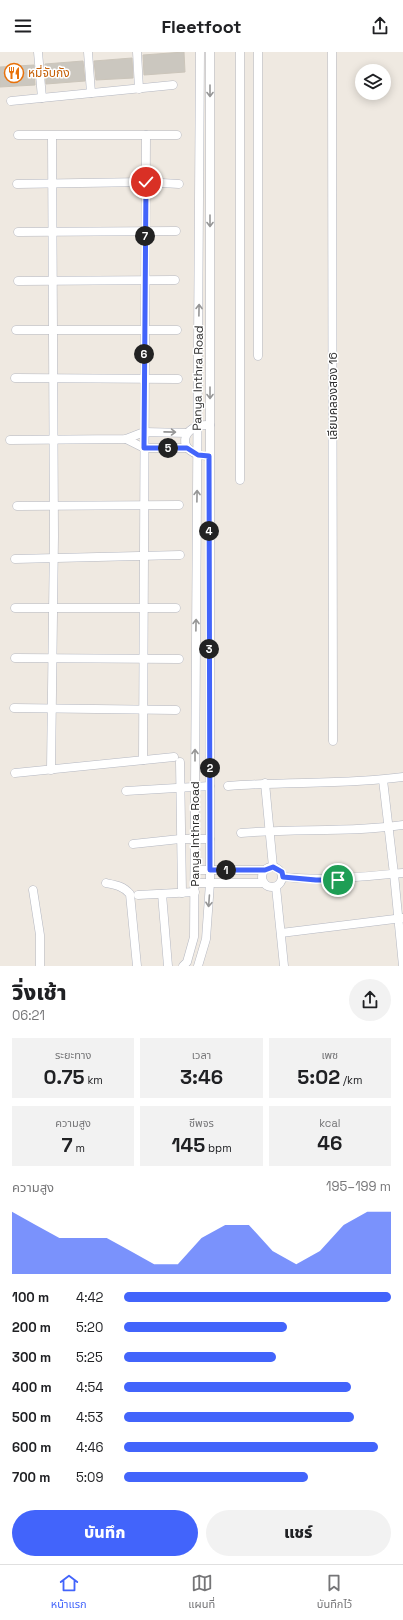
<!DOCTYPE html>
<html lang="th">
<head>
<meta charset="utf-8">
<style>
	:root { --surface:#fff; --page:#f2f2f2; --text:#202124; --muted:#757577; --line:#e0e0e0; --accent:#4264fb }
	body { margin:0; font-family:"Space Grotesk","Noto Sans Thai",sans-serif; background:var(--page); color:var(--text); height:100vh; display:flex; flex-direction:column; font-size:15px; white-space:nowrap }
	* { box-sizing:border-box; margin:0 }
	p { font-size:13px; color:var(--muted) }
	.icon { flex:none; width:22px; height:22px; fill:none; stroke:currentColor; stroke-width:2; stroke-linecap:round; stroke-linejoin:round }
	.map { position:relative; height:914px; overflow:hidden }
	.sheet { display:flex; flex-direction:column; background:var(--surface); flex:1 }
	.sheet>* { flex:none }
	.fabs { position:absolute; left:355px; top:12px; display:grid; gap:8px }
	.fabs a { display:grid; place-items:center; width:36px; height:36px; border-radius:50%; background:var(--surface); box-shadow:0 2px 10px #0003; font-size:20px }
	.pin { position:absolute; display:grid; place-items:center; width:34px; height:34px; color:#fff; margin:-17px; border:2px solid #fff; border-radius:50%; box-shadow:0 1px 4px #0007 }
	.km { position:absolute; width:20px; height:20px; margin:-10px; border-radius:50%; background:#222; color:#fff; font-size:11px; line-height:20px; text-align:center }
	.round { display:grid; place-items:center; flex:none; width:42px; height:42px; border-radius:21px; background:var(--page) }
	.head { display:flex; align-items:center; justify-content:space-between; height:68px; padding:0 12px }
	h1 { font-size:22px; font-weight:800; line-height:30px }
	.stats { display:grid; grid-template-columns:repeat(3,1fr); gap:6px; height:68px; padding:4px 12px }
	.stats div { display:grid; align-content:center; border-radius:0px; background:var(--page); text-align:center }
	.stats b { font-size:20px; font-weight:800 }
	.stats small { font-size:11px; font-weight:400 }
	.stats p { font-size:11px }
	.chart { height:112px; padding:8px 12px }
	.chart p { display:flex; justify-content:space-between }
	.chart svg { width:100%; height:72px; margin-top:4px; fill:var(--accent); opacity:.7 }
	.cta { display:flex; gap:8px; margin-top:auto; padding:8px 12px }
	.cta a { flex:1; height:46px; border-radius:24px; background:var(--accent); color:#fff; font-size:16px; font-weight:800; line-height:46px; text-align:center }
	.cta a+a { background:var(--page); color:var(--text) }
	ul { padding:0 12px; list-style:none; font-size:13px }
	li { display:grid; grid-template-columns:64px 48px 1fr; align-items:center; height:30px }
	li i { height:10px; border-radius:5px; background:var(--accent) }
	header { display:flex; justify-content:space-between; align-items:center; height:52px; padding:0 12px; background:var(--surface); font-size:18px; font-weight:800 }
	.menu { display:flex; justify-content:space-around; align-items:center; height:56px; border-top:1px solid var(--line); background:var(--surface); font-size:11px; color:var(--muted) }
	.menu a { display:grid; justify-items:center; gap:2px }
	.menu .current { color:var(--accent) }
	.map>svg:first-child { display:block }
	.building { fill:#cbc7bf; stroke:#cbc5ba }
	.lines { fill:none; stroke-linecap:round; stroke-linejoin:round }
	.minor-casing { stroke:#b4b7c1; stroke-width:9 }
	.minor { stroke:#fff; stroke-width:8 }
	.oneway { stroke:#969696 }
	.route-casing { stroke:#fff; stroke-width:8 }
	.route { stroke:#4264fb; stroke-width:5 }
	.labels { text-anchor:middle; stroke-width:3; stroke-linejoin:round; paint-order:stroke }
	.food-label { font-size:12px; fill:#c56008; stroke:#fff; text-anchor:start }
	.street-label { font-size:12px; fill:#2e2e2e; stroke:#fff }
</style>
</head>
<body>
<header><svg class="icon" aria-label="menu" viewBox="0 0 24 24"><path d="M4 6h16M4 12h16M4 18h16"/></svg>Fleetfoot<svg class="icon" aria-label="share" viewBox="0 0 24 24"><path d="M12 15V3M7 8l5-5 5 5M5 13v7h14v-7"/></svg></header>
<div class="map">
<svg width="403" height="914" viewBox="0 0 403 914">
	<rect width="100%" height="100%" fill="#efe9e1"/>
	<!-- building -->
	<g class="building">
		<path d="M184 0 185 20 144 23 143 3Z"/>
		<path d="M132 6 133 26 96 28 94 9Z"/>
		<path d="M83 9 85 29 46 32 45 12Z"/>
		<path d="M34 13 35 33 0 35V15Z"/>
	</g>
	<g class="lines">
		<!-- minor casing -->
		<g class="minor-casing">
			<g id="minor">
				<path d="M38 0 42 46"/>
				<path d="M88 0 91 41"/>
				<path d="M137 0 139 37"/>
				<path d="M240 0V428"/>
				<path d="M258 0V304"/>
				<path d="M332 0 333 689"/>
				<path d="M11 49 173 33"/>
				<path d="M18 83H177"/>
				<path d="M17 132 145 130 179 132"/>
				<path d="M18 180 176 179"/>
				<path d="M18 229 175 228"/>
				<path d="M16 278H177"/>
				<path d="M15 326 178 327"/>
				<path d="M126 387 144 396H187"/>
				<path d="M10 388 126 387 144 380 187 381"/>
				<path d="M209 404C174 403 180 371 210 373"/>
				<path d="M17 454 179 453"/>
				<path d="M15 507 180 503"/>
				<path d="M15 556H176"/>
				<path d="M15 606 179 607"/>
				<path d="M14 656 176 658"/>
				<path d="M143 708 146 83"/>
				<path d="M180 710 182 841"/>
				<path d="M51 718 54 484 52 84"/>
				<path d="M15 721 174 705"/>
				<path d="M383 728 394 822 403 914"/>
				<path d="M265 731 273 815"/>
				<path d="M228 734C287 729 345 733 403 725"/>
				<path d="M126 739 210 734"/>
				<path d="M241 781C295 776 349 781 403 773"/>
				<path d="M133 792 180 787H210"/>
				<circle cx="272" cy="825" r="10"/>
				<path d="M195 818H265"/>
				<path d="M283 825C326 829 361 825 403 821"/>
				<path d="M106 831C116 833 123 834 130 842L137 914"/>
				<path d="M195 831H264"/>
				<path d="M276 835 284 914"/>
				<path d="M33 838 40 883V914"/>
				<path d="M162 842 168 914"/>
				<path d="M138 843 195 840"/>
				<path d="M281 881 403 866"/>
				<path d="M183 914 187 910 194 885 200 0"/>
				<path d="M198 914 206 887 210 831V0"/>
			</g>
		</g>
		<!-- minor -->
		<use href="#minor" class="minor"/>
	</g>
	<!-- one-way arrows -->
	<defs><path id="oneway-shaft" d="M-6 0H5M1.5-3L5.5 0L1.5 3" fill="none" stroke-width="1.6" stroke-linecap="round" stroke-linejoin="round"/></defs>
	<g class="oneway">
		<use href="#oneway-shaft" transform="translate(210 39) rotate(90)"/>
		<use href="#oneway-shaft" transform="translate(210 169) rotate(90)"/>
		<use href="#oneway-shaft" transform="translate(199 258) rotate(-89)"/>
		<use href="#oneway-shaft" transform="translate(210 341) rotate(90)"/>
		<use href="#oneway-shaft" transform="translate(170 380) rotate(1)"/>
		<use href="#oneway-shaft" transform="translate(197 444) rotate(-89)"/>
		<use href="#oneway-shaft" transform="translate(196 573) rotate(-89)"/>
		<use href="#oneway-shaft" transform="translate(195 703) rotate(-90)"/>
		<use href="#oneway-shaft" transform="translate(209 849) rotate(94)"/>
	</g>
	<g class="lines">
		<!-- route casing -->
		<g class="route-casing">
			<path id="route" d="M146 130 144 396H187L198 403 209 404 210 818H265L273 815 282 820 283 825 316 828H338"/>
		</g>
		<!-- route -->
		<use href="#route" class="route"/>
	</g>
	<!-- icons -->
	<defs>
		<g id="restaurant-ring" transform="scale(1)"><circle r="9.5" fill="#fff" stroke="#e8710a" stroke-width="1.5"/><path d="M-5-6h1v4h1v-4h1v4h1v-4h1v5L-1.5 .5V6h-2V.5L-5-1ZM5-6V6H3V1.5H1.5Q1.5-4 5-6Z" fill="#e8710a"/></g>
	</defs>
	<g fill-rule="evenodd">
		<use href="#restaurant-ring" x="14" y="21"/>
	</g>
	<g class="labels">
		<!-- food labels -->
		<g class="food-label">
			<text x="28" y="25">หมี่จับกัง</text>
		</g>
		<!-- street labels -->
		<g class="street-label">
			<text transform="translate(198 326) rotate(-89)" y="4">Panya Inthra Road</text>
			<text transform="translate(333 344) rotate(-90)" y="4">เลียบคลองสอง 16</text>
			<text transform="translate(195 782) rotate(-90)" y="4">Panya Inthra Road</text>
		</g>
	</g>
</svg>
<div class="fabs">
<a><svg class="icon" aria-label="layers" viewBox="0 0 24 24"><path d="M12 4l9 5-9 5-9-5zM3 14l9 5 9-5"/></svg></a>
</div>
<div class="pin" style="left:338px;top:828px;background:#1e9e55"><svg class="icon" aria-label="arrive" viewBox="0 0 24 24"><path d="M6 21V4h12l-3 4 3 4H6"/></svg></div>
<div class="pin" style="left:146px;top:130px;background:#d93025"><svg class="icon" aria-label="check" viewBox="0 0 24 24"><path d="M5 12l5 5 9-10"/></svg></div>
<b class="km" style="left:226px;top:818px">1</b>
<b class="km" style="left:210px;top:716px">2</b>
<b class="km" style="left:209px;top:597px">3</b>
<b class="km" style="left:209px;top:479px">4</b>
<b class="km" style="left:168px;top:396px">5</b>
<b class="km" style="left:144px;top:302px">6</b>
<b class="km" style="left:145px;top:184px">7</b>
</div>
<section class="sheet">
<div class="head"><div><h1>วิ่งเช้า</h1><p>06:21</p></div><a class="round"><svg class="icon" aria-label="share" viewBox="0 0 24 24"><path d="M12 15V3M7 8l5-5 5 5M5 13v7h14v-7"/></svg></a></div>
<div class="stats">
<div><p>ระยะทาง</p><b>0.75<small> km</small></b></div>
<div><p>เวลา</p><b>3:46</b></div>
<div><p>เพซ</p><b>5:02<small> /km</small></b></div>
</div>
<div class="stats">
<div><p>ความสูง</p><b>7<small> m</small></b></div>
<div><p>ชีพจร</p><b>145<small> bpm</small></b></div>
<div><p>kcal</p><b>46</b></div>
</div>
<div class="chart"><p><span>ความสูง</span>195–199 m</p>
<svg viewBox="0 0 160 44" preserveAspectRatio="none"><path d="M0 44V6L10 14L20 22L30 22L40 22L50 30L60 38L70 38L80 22L90 14L100 14L110 30L120 38L130 30L140 14L150 6L160 6V44z"/></svg>
</div>
<ul>
<li><b>100 m</b>4:42<i style="width:100%"></i></li>
<li><b>200 m</b>5:20<i style="width:61%"></i></li>
<li><b>300 m</b>5:25<i style="width:57%"></i></li>
<li><b>400 m</b>4:54<i style="width:85%"></i></li>
<li><b>500 m</b>4:53<i style="width:86%"></i></li>
<li><b>600 m</b>4:46<i style="width:95%"></i></li>
<li><b>700 m</b>5:09<i style="width:69%"></i></li>
</ul>
<div class="cta"><a>บันทึก</a><a>แชร์</a></div>
</section>
<nav class="menu">
<a class="current"><svg class="icon" aria-label="home" viewBox="0 0 24 24"><path d="M3 11l9-7 9 7M6 9v11h12V9"/></svg>หน้าแรก</a>
<a><svg class="icon" aria-label="map" viewBox="0 0 24 24"><path d="M3 6l6-2 6 2 6-2v14l-6 2-6-2-6 2zM9 4v14M15 6v14"/></svg>แผนที่</a>
<a><svg class="icon" aria-label="saved" viewBox="0 0 24 24"><path d="M7 4h10v16l-5-4-5 4z"/></svg>บันทึกไว้</a>
</nav>
</body>
</html>
